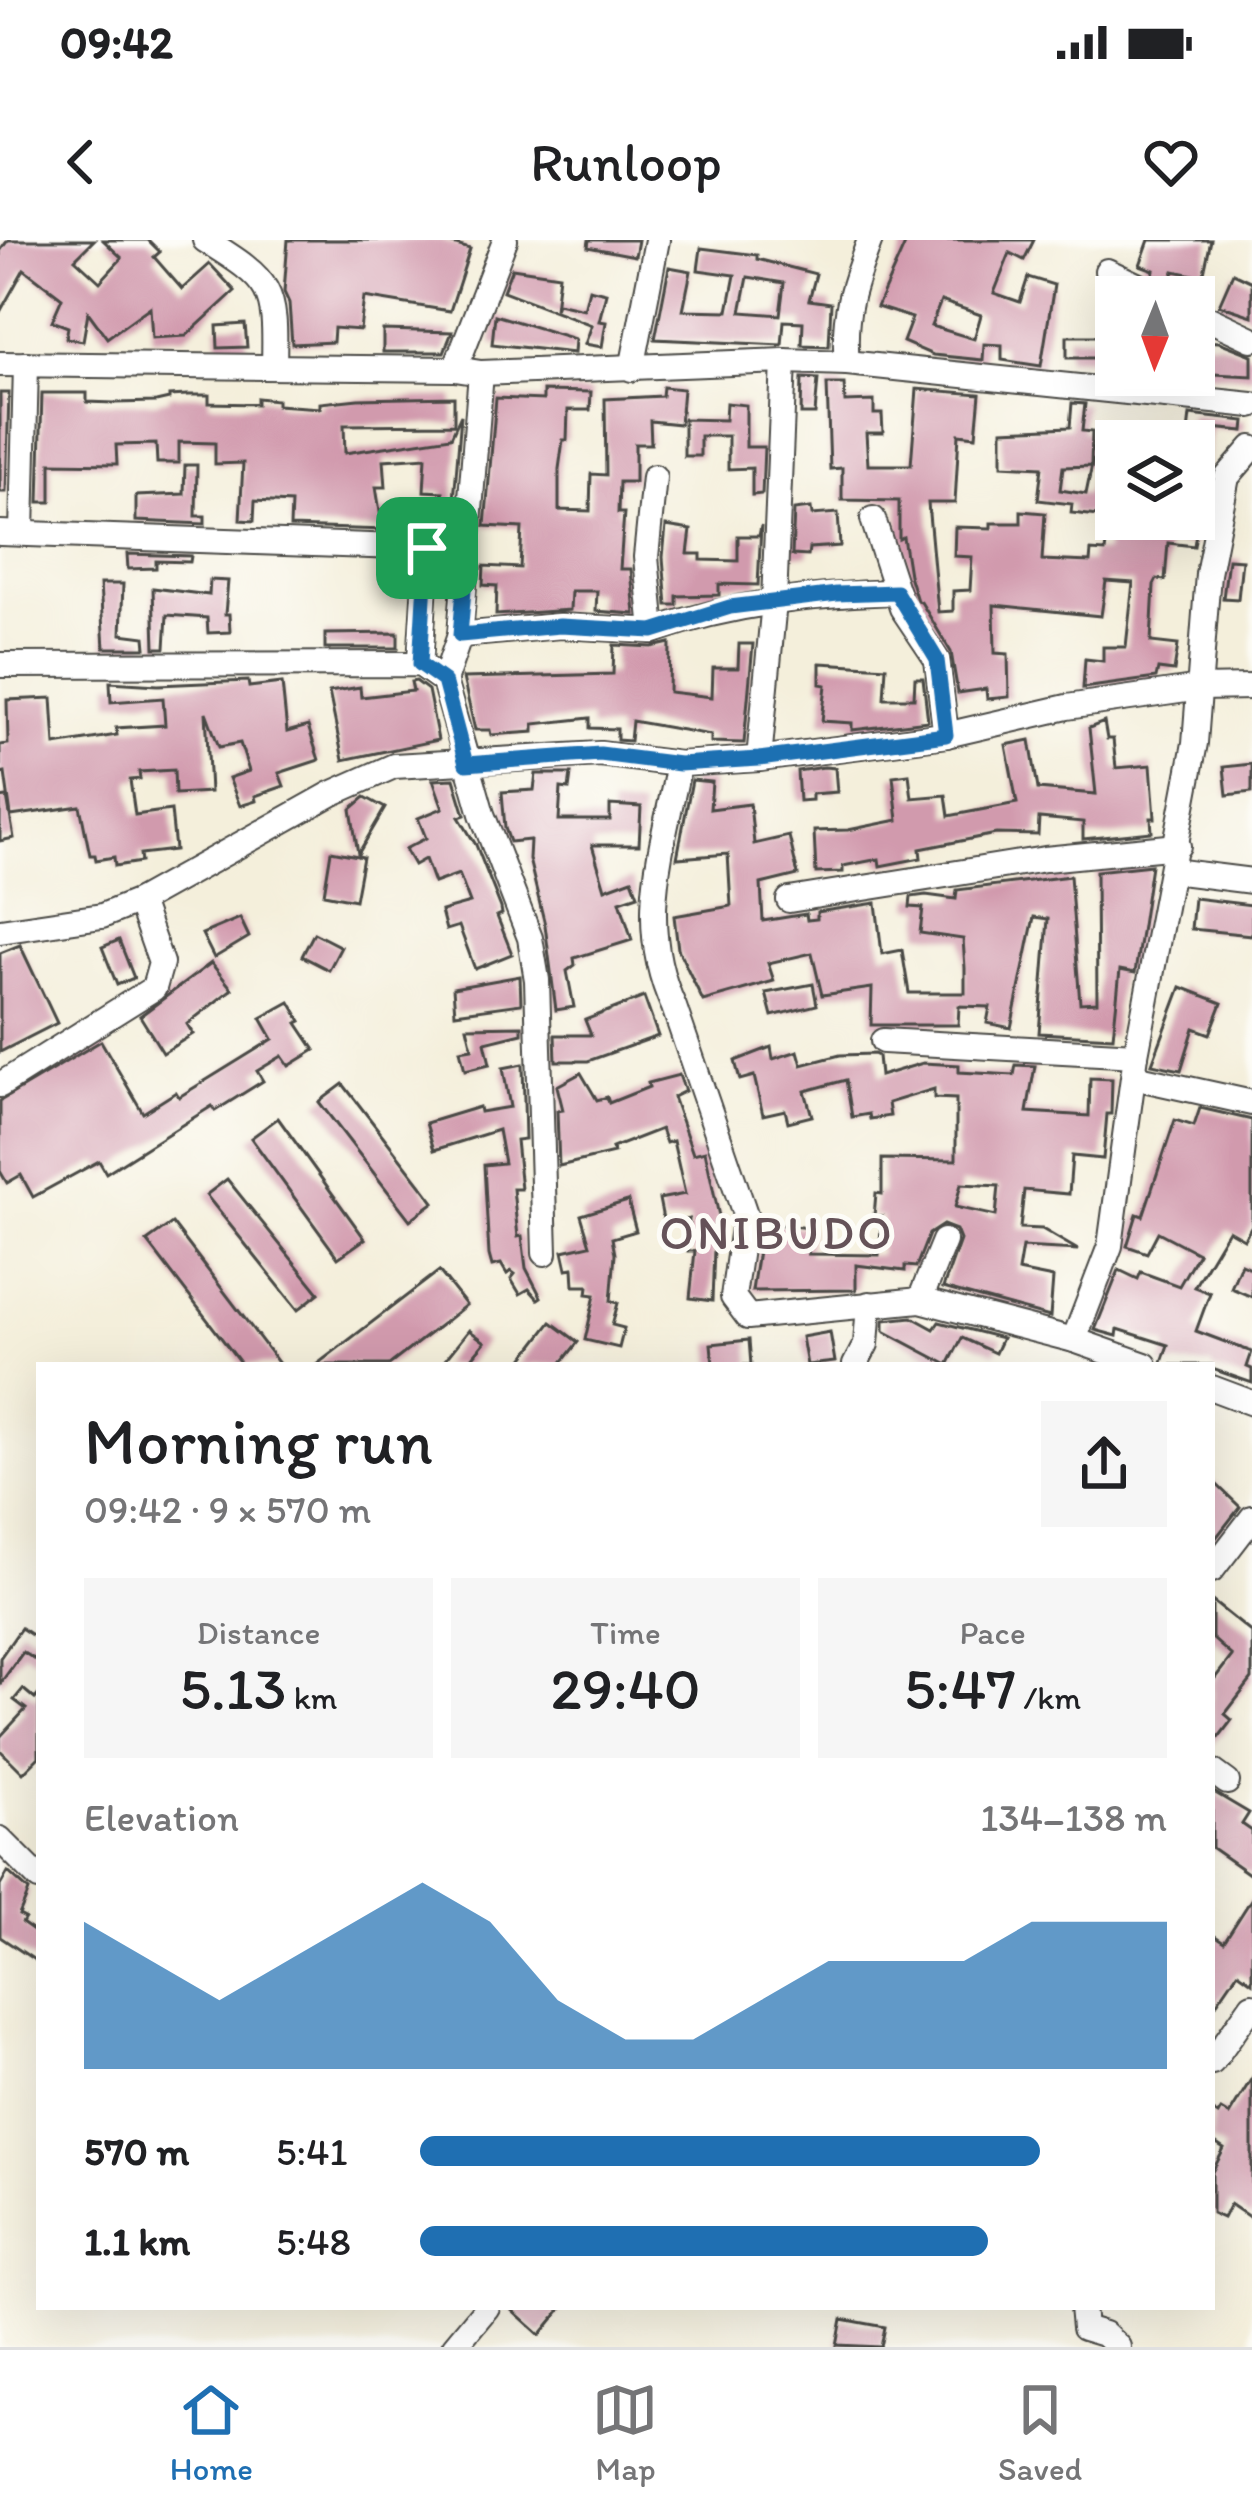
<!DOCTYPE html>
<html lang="en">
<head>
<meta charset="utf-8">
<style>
	:root { --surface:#fff; --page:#f6f6f6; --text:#202124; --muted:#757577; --line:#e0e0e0; --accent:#1f6fb2 }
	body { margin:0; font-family:Itim,sans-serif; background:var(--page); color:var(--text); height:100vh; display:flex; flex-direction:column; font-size:45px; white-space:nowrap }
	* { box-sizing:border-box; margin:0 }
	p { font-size:39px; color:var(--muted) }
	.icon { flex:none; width:66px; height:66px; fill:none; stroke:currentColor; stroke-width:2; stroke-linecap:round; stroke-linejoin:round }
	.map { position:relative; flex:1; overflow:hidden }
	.side { position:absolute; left:36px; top:1122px; width:1179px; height:948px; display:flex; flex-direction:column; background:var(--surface); border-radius:0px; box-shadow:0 12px 48px #0002 }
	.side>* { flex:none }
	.needle { width:78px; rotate:181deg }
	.fabs { position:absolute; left:1095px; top:36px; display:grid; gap:24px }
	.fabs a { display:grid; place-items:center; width:120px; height:120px; border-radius:0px; background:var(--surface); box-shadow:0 12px 48px #0002; font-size:60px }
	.pin { position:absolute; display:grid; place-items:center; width:102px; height:102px; color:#fff; margin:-51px; border-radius:24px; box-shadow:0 6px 18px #0006 }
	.round { display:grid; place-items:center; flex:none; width:126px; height:126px; border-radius:0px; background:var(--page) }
	.head { display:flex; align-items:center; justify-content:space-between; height:204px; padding:0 48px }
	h1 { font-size:66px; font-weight:600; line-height:90px }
	.metrics { display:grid; grid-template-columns:repeat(3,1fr); gap:18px; height:204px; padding:12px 48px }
	.metrics div { display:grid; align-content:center; border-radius:0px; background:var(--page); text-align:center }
	.metrics b { font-size:60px; font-weight:600 }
	.metrics small { font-size:33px; font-weight:400 }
	.metrics p { font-size:33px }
	.chart { height:336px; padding:24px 48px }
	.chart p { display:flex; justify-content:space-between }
	.chart svg { width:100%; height:216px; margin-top:12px; fill:var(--accent); opacity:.7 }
	ul { padding:0 48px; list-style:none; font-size:39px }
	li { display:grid; grid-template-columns:192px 144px 1fr; align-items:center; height:90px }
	li i { height:30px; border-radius:15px; background:var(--accent) }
	.status { display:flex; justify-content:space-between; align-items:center; height:84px; padding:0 60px; background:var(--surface); direction:ltr }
	.status svg { height:33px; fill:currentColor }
	header { display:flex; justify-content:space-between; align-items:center; height:156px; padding:0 48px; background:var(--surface); font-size:54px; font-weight:600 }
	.menu { display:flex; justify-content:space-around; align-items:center; height:168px; border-top:3px solid var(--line); background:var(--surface); font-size:33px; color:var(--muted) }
	.menu a { display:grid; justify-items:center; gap:6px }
	.menu .active { color:var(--accent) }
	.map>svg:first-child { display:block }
	.building { fill:#d19aad; fill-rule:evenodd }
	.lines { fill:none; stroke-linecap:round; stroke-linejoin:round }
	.minor-casing { stroke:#494845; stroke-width:28 }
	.minor { stroke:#fff; stroke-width:24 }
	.route-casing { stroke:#fff; stroke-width:24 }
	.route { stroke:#1f6fb2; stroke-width:15 }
	.labels { text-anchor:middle; stroke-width:10; stroke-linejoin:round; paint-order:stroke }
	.quarter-label { font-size:48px; letter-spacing:3px; fill:#655258; stroke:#fdfcf7 }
</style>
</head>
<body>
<div class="status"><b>09:42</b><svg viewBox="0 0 49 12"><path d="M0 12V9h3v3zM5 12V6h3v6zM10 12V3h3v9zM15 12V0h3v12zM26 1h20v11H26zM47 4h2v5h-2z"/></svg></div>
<header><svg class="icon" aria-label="back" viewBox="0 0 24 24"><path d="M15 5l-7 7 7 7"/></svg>Runloop<svg class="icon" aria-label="heart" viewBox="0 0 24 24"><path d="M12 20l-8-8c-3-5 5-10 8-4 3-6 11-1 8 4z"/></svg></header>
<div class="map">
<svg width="1252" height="2107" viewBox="0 0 1252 2107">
	<rect width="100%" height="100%" fill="#fdfcf7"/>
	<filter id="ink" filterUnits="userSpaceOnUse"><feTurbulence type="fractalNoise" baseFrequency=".00833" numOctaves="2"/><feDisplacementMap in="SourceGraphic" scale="24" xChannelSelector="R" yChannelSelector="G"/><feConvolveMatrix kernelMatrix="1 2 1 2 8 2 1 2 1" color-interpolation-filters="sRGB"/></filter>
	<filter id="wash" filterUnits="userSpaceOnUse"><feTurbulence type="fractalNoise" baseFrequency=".004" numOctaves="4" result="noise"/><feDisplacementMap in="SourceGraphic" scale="48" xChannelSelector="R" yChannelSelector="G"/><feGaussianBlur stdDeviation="2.7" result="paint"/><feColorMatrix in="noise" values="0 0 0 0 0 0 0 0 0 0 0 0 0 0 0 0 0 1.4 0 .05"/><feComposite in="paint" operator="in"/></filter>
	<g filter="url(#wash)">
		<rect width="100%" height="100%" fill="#f4efdb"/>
		<g id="blocks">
			<!-- building -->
			<g class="building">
				<path d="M8 0H94L75 19 100 42 122 18 103 0H148L160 12 154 17 182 49 210 24 235 51 186 96 152 98 150 67 107 98 88 72 83 101 66 98 68 87 52 81 62 58 24 29 0 72V11Z"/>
				<path d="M288 0H439L470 9 450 71 364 57 360 90 334 88 333 102 292 104 289 63 284 52Z"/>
				<path d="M589 0H638L635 16 588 7Z"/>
				<path d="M907 0H1034L1024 20 1010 13 994 53 1020 62 1028 37 1054 45 1041 126 1002 120V105L984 104 983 120 933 115 903 102 912 78 877 67ZM941 61 981 75 974 99 931 86Z"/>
				<path d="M1149 0H1211L1203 37 1174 31 1170 43 1153 34 1154 30 1140 25Z"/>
				<path d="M701 8 757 15V19L816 34 809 60 831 63 829 106 802 105 803 82 784 81 782 105 655 99 669 27 691 31 683 70 728 71 735 35 698 30ZM748 37 784 43 780 75 741 72Z"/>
				<path d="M512 28 559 35 555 69 557 63 584 69 589 49 606 53 599 81 606 82 602 107 585 104 592 85 503 51Z"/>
				<path d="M1233 33 1252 42V76L1219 65Z"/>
				<path d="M1113 70 1116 71V133L1096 131 1097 118H1067V96H1105Z"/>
				<path d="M495 75 575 99 574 113 492 104Z"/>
				<path d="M245 84 247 107 218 108 217 86Z"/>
				<path d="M383 90 452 92 444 112H383Z"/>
				<path d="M1201 101 1219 102 1252 115V136L1194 133V116Z"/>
				<path d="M802 138 818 139 815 174H801Z"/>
				<path d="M827 144H844L845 162 874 161V174H882L883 193H866L868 225H911L917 149 980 154 976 196 959 194 955 263H928L938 372 953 371V351L970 350 972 317 954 316 955 287 991 288V283H1021V271L1045 273 1042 320 1090 322 1091 311 1105 312 1109 279H1129V284L1196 293 1194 306 1168 303 1165 340 1157 339 1154 345 1151 402 1178 405 1174 431 1158 429 1156 438 1083 448 1085 419 1103 421V407H1126L1133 343 1106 341 1101 376 994 365 995 413 1008 414 1009 457 987 459 986 449 958 453 951 412 921 362 917 361 909 335 903 297 899 299V261L842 260V228L830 229Z"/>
				<path d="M663 147 683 149 680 184 650 181 651 204H635V242H619L618 273H624L620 329H631L635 374 596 371 597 351H571L570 370 496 375 497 346 483 345 484 326 520 328 522 288 485 286 496 158 543 160V151L591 152 590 170H568L567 200H563L559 229V270L590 271 591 234 606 235 605 159 662 156Z"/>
				<path d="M0 153H9L6 252H0Z"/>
				<path d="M42 153H87V162L115 163 156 162 169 159V156L188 155H209V163L257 164V158L277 160V165L320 168V163L358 159 454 157V184L344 185 345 213 451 197 461 175 451 296 442 294 443 252 424 251 426 217 384 220 386 247H376L380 272 418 270 419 291 290 287 291 263 255 261 254 281 240 280 243 223 215 224V203L179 202V223H157L156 204 116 205 117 224 51 223V262H39Z"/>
				<path d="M726 163 746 165V207H764L762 254 752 255V228L728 229V196H700V216H684V179L725 180Z"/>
				<path d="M1072 163 1085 164 1082 191 1092 192 1091 226 1063 227 1060 250 1086 254 1093 220 1116 222V278L1071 273 1072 264 1038 260 1042 227 1002 225V190L1070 187Z"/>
				<path d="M1190 175 1245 181 1244 191 1211 188 1203 257 1194 256V201H1187Z"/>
				<path d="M185 225H197L196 276H205V284L136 281V256L184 254Z"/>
				<path d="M811 268 812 275 838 273 840 306 809 308 808 316 792 315 794 270Z"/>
				<path d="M666 286 691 290 688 314H701V320L738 321V296H759L761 286 758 345 719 344V355L677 356V365H667L663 317Z"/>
				<path d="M127 314 191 316 190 322 156 321V328L128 329Z"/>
				<path d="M1228 319 1242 320 1238 359 1223 358Z"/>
				<path d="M210 340 228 341 225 374H229L230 392 208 393 207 378 167 375 165 408H155L153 348 209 355Z"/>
				<path d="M100 344H123L121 394 145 397 146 408H104Z"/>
				<path d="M398 393V408H325V394Z"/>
				<path d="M670 403 669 452 712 457 713 428H738L739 404H753L744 503 711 502V495L632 481 630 501 617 500V489L590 488V478L534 484V492L491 495 490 490H475L463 438 613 434 614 405 652 407Z"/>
				<path d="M820 423 886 427 884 458H914L915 438H923L928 481 852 490V483L822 481 826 445 820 444Z"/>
				<path d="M248 441 249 447 282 443 287 492 308 486 319 520 279 533 284 546 255 556 256 561 240 566 229 538 249 531 240 503 219 507 206 472 210 552 175 554 174 530 139 532 140 539 130 540 135 575 171 570 175 610 140 614 141 622 115 626 114 617 96 620 95 615H90L80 566 11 576 5 533 0 534V505L8 504 7 460 52 458 55 505 117 495 116 488 165 485 163 458 111 462 110 442 158 445Z"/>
				<path d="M416 441 428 450 438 500 343 520 329 452 360 447 361 457 413 451 411 442Z"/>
				<path d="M1104 482 1107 499H1113L1116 528 1151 525 1155 578H1151L1152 592 1083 599V582L1039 578 1038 595 996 594 920 609 921 618 880 626 879 619 843 626V632L816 633 814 591 848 590 898 580 893 536 909 534 912 558 946 555 949 576 1017 563 1006 505 1030 500 1038 549 1096 554 1089 488Z"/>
				<path d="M1252 524V552L1227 555 1224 527Z"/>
				<path d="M824 527 835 528 837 552 812 554V560L799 561 797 531Z"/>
				<path d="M536 534H571L569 549 561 548 559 580H610V565L641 567 639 605H592L605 649 632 639 638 655 620 661 632 700 574 718 575 725 567 731 574 767 556 770 545 685 529 619 530 600 510 602 505 588 502 552 534 550Z"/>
				<path d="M454 539 465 575 459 577 476 605 501 668 502 674 497 676 512 714 475 729 459 686 446 690 441 671 470 663 459 634 434 643 425 619 414 625 405 609 426 598 418 578 443 568 433 540Z"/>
				<path d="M692 540 712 542 710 569 750 564 754 604 789 596 798 635 761 644 763 681 806 674 807 680 817 679V672L876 663 882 714 902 710 909 753H965V728L963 699 920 693 923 668 910 667 911 657 926 655 956 659 957 650 1070 636 1080 763 1097 762 1096 631 1151 625 1135 733 1120 730 1113 797 1039 793 1048 679 1034 677 1011 788 987 783 990 767 959 766 958 785H871L872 748 822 755 812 713 768 723 774 741 703 761 678 709 674 676 731 666 728 614 677 618Z"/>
				<path d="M7 557 14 598 0 601V558Z"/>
				<path d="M365 557 385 568 358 614 351 569Z"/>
				<path d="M331 611 363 617 355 660 324 654Z"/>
				<path d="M1194 658 1252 665V695L1191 689Z"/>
				<path d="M240 678 249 697 214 718 202 694Z"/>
				<path d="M314 693 341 707 329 730 302 716Z"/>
				<path d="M119 700 134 738 117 745 102 707Z"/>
				<path d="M20 705 57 783 0 812V713Z"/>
				<path d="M211 723 232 749 187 784 193 794 163 813 140 776Z"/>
				<path d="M520 736 521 764 455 773 453 748Z"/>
				<path d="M813 744 817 765 772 776 766 753Z"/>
				<path d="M1181 747 1222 763 1210 794 1194 788 1181 830 1152 824Z"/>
				<path d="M644 757 658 796 588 821H556L555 795H591L585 780Z"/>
				<path d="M290 762 301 781 297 783 315 810 289 826 282 816 257 831 263 841 215 871 212 866 106 933 99 921 33 957 21 935 7 943 0 931V861L101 801 143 873 176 852 179 857 273 799 261 778Z"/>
				<path d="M522 786V793L485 802 490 824 465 830 460 810 472 808 467 787Z"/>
				<path d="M771 807 773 819 798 811 802 825 840 815 874 814 878 816 880 836 923 823 959 825V832L1014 835 1016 825 1035 826 1027 872 1089 876 1090 838 1112 839 1111 874H1107L1103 919 1072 916 1069 954 1024 950 1020 988 1042 989 1078 1010 1022 1007 1018 1031 1053 1038 1050 1077 943 1048 960 1000 956 990 943 985 929 994 916 1027 905 1026V1031L856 1025V1050L752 1051 762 983 811 988 808 1014 879 1015 882 976H874L876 953 882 954V919L956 920V859L934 858V849L888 863 890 876 870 879 869 874 852 877 846 840 805 851 812 876 788 882 785 870 763 875 754 836 740 840 735 821ZM961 944 999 946 996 976 955 967Z"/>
				<path d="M523 824 525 899 516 900 521 949H513L518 997 522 996 526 1028 541 1057 538 1059 529 1049 520 1054 511 1039 515 1034 511 1031 507 1034 501 1024 492 1026 489 1015 484 925 504 923 498 890 434 910 426 883 479 867 480 872 510 867 503 828Z"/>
				<path d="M581 833 597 860 607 857 609 863 649 847 648 843 679 835 685 851 673 857 693 914 705 911 720 981 715 982 712 1061 690 1058 695 1011H688L689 979 664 984 659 959 685 954 673 901 666 903 661 889 612 908 614 913 559 926 557 871 563 870 557 846Z"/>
				<path d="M343 844 434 962 410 980 319 862Z"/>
				<path d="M1200 868 1252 880V985L1244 999 1228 990 1194 1047 1210 1053 1196 1091 1252 1112 1247 1127 1252 1129V1143L1212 1129V1125H1161L1168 1105 1118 1089 1117 1096 1095 1090 1119 1030 1138 1039 1141 1032 1179 1046 1198 1013 1158 992 1147 1013 1127 1006 1137 974 1143 976 1175 880 1194 886Z"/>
				<path d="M278 878 365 999 338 1018 251 898Z"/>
				<path d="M227 939 319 1053 298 1070 206 955Z"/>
				<path d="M628 961 636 991 612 998 615 1014 611 1061 618 1063 612 1085 624 1088 619 1108 585 1100 595 1055 587 1054 588 1046H574L573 1028 567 1029 563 1011 590 1005 581 975Z"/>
				<path d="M172 983 280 1125H242L147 1001Z"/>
				<path d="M1241 1024 1252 1029V1057L1231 1048Z"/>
				<path d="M439 1031 466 1065 446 1081 389 1125H316Z"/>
				<path d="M912 1077 934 1089 939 1082 1002 1098 995 1113 962 1098 948 1125 884 1091V1080Z"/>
				<path d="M551 1082 578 1102 560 1125H518Z"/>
				<path d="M469 1090 485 1102 466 1125H441Z"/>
				<path d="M830 1092 835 1122 807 1125 802 1097Z"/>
				<path d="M749 1100 751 1125H713L711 1104Z"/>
				<path d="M1212 1240 1240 1267 1212 1303Z"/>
				<path d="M1212 1361 1252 1393V1439L1225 1474 1232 1480 1212 1506V1442L1232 1416 1212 1398Z"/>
				<path d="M21 1388 39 1400V1412L34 1419 23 1412 0 1444V1418Z"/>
				<path d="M23 1449 35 1459 39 1454V1517L23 1533 0 1510V1497L26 1469 14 1460Z"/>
				<path d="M1212 1551 1249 1573 1242 1584 1252 1591V1636L1212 1608Z"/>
				<path d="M8 1632 29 1651 19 1675 25 1678 22 1683 39 1695V1723L0 1697V1646Z"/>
				<path d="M1252 1658V1742L1238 1732 1212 1770V1694L1224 1702Z"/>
				<path d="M1252 1838V1979L1230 1964 1223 1978 1212 1973V1932L1224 1909 1212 1901V1871L1218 1875 1221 1870 1229 1875Z"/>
				<path d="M509 2067H563L540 2095Z"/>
				<path d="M842 2079 885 2087 881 2107 837 2105Z"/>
			</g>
		</g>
	</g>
	<g filter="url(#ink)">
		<use href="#blocks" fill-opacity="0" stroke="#494845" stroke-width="3"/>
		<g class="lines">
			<!-- minor casing -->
			<g class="minor-casing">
				<g id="minor">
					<path d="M205 0C273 42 276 48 274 126"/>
					<path d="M1107 31 1162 57"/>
					<path d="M1194 72 1252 99"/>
					<path d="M847 123C842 74 853 45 870 0"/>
					<path d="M0 124 455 129 481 133 784 121 847 123 1252 165"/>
					<path d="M455 129 505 0"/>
					<path d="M632 129 657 0"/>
					<path d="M481 133 460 395 444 441 482 574 530 698 537 740 545 1013"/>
					<path d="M873 279 902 368 937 420 946 495"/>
					<path d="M0 293 427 308 467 316"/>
					<path d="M22 293 26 124"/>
					<path d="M653 391C732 363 812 355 896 352"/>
					<path d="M460 395 560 386 653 391 646 317 654 237"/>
					<path d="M420 424 427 308"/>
					<path d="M0 425 420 424 444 441"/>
					<path d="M759 519 774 362 784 121"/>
					<path d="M679 524C662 610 635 683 674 767L745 974 733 1057 748 1077 920 1060 1074 1100 1145 1125"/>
					<path d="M1172 631 1252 641"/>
					<path d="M789 660 1045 619 1178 606"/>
					<path d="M0 691 102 676 139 661 331 554 394 526 600 514 679 524 759 519 946 495 1067 467 1200 448 1252 447"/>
					<path d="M883 801 1136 815"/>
					<path d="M1134 837 1252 863"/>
					<path d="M0 845 154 748 161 723 139 661"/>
					<path d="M920 1060 944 1001"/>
					<path d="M1074 1100 1110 1006 1136 815 1195 503 1208 334 1227 237 1252 208"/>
					<path d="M855 1125 866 1104 869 1064"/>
					<path d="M1212 1148 1252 1163"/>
					<path d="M1212 1330 1252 1278"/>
					<path d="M1212 1531 1227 1542"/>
					<path d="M0 1599 39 1638"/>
					<path d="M1212 1822 1252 1765"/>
					<path d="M1082 2067 1084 2088 1104 2094 1118 2107"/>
					<path d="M454 2107 487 2067"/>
				</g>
			</g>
			<!-- minor -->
			<use href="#minor" class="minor"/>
		</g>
	</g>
	<g class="lines" filter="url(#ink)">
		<!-- route casing -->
		<g class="route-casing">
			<path id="route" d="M427 308 467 316 460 395 560 386 653 391 730 367 837 354 896 352 937 420 946 495 759 519 679 524 600 514 466 524 444 441 420 424Z"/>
		</g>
		<!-- route -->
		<use href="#route" class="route"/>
	</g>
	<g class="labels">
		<!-- quarter labels -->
		<g class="quarter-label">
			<text x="777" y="1009">ONIBUDO</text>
		</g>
	</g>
</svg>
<div class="fabs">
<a><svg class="needle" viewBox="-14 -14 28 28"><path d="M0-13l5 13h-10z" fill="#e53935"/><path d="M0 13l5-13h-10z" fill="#757577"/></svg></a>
<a><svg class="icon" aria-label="layers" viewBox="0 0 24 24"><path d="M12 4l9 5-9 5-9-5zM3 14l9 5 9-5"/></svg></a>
</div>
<div class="pin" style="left:427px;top:308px;background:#1e9e55"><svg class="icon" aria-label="arrive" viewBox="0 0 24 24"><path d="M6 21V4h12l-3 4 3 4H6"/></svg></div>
<section class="side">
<div class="head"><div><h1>Morning run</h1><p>09:42 · 9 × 570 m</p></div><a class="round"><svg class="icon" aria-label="share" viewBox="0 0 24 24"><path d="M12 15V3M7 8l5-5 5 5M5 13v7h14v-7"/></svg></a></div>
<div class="metrics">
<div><p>Distance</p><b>5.13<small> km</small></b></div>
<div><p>Time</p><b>29:40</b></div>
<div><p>Pace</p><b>5:47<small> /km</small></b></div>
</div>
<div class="chart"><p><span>Elevation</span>134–138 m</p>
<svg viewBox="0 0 160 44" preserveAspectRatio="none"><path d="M0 44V14L10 22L20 30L30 22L40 14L50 6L60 14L70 30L80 38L90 38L100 30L110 22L120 22L130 22L140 14L150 14L160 14V44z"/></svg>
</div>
<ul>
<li><b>570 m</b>5:41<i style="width:83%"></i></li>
<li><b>1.1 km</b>5:48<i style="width:76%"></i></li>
</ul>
</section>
</div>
<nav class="menu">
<a class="active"><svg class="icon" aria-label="home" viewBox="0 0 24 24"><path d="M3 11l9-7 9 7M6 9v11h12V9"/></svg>Home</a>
<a><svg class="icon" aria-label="map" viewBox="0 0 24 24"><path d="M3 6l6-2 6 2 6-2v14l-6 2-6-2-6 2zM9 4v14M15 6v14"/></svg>Map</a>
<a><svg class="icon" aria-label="saved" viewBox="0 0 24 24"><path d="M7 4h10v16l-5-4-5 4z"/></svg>Saved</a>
</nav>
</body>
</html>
